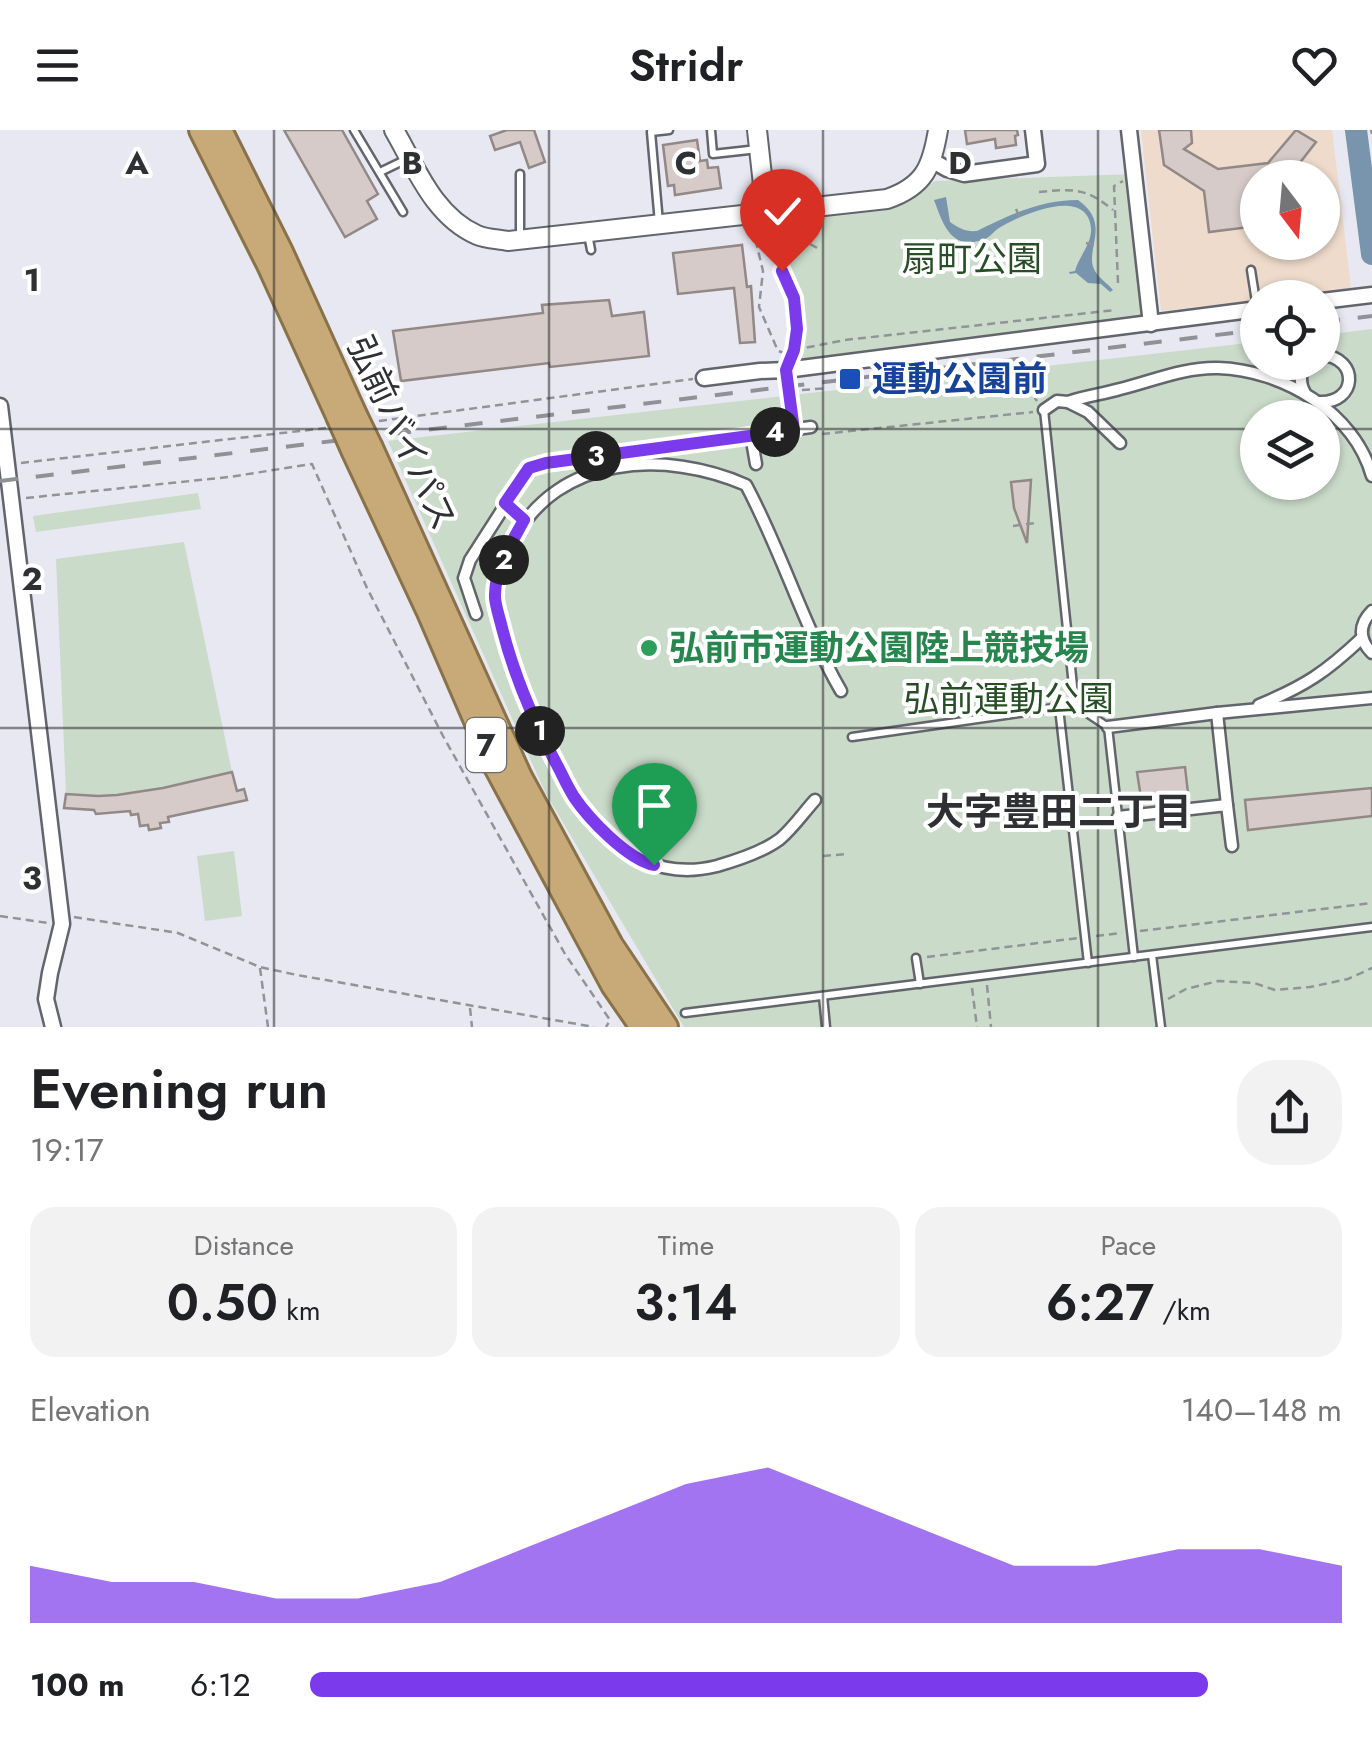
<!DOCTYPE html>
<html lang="en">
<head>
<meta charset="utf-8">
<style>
	:root { --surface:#fff; --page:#f2f2f2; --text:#202124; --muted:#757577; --accent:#7c3aed }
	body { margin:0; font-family:Jost,"Noto Sans JP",sans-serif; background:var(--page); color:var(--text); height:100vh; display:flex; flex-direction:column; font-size:38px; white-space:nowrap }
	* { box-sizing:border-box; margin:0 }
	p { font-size:32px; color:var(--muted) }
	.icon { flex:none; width:55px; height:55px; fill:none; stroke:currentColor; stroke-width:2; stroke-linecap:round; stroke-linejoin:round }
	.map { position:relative; height:897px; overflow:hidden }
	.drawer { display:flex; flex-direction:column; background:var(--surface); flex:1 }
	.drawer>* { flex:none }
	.needle { width:65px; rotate:164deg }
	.controls { position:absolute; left:1240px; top:30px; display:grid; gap:20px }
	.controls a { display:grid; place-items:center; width:100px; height:100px; border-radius:50%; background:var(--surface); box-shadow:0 2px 8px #0004; font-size:50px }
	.pin { position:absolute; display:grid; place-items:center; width:85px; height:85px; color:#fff; margin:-102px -42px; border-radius:50% 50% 50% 0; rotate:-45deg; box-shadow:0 0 10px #0007 }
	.pin .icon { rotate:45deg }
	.km { position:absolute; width:50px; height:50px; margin:-25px; border-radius:50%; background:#222; color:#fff; font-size:28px; line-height:50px; text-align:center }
	.round { display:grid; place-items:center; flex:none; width:105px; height:105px; border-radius:40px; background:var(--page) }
	.summary { display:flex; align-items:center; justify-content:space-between; height:170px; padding:0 30px }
	h1 { font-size:55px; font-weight:600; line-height:75px }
	.figures { display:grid; grid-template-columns:repeat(3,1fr); gap:15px; height:170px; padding:10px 30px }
	.figures div { display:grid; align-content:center; border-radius:25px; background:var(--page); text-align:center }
	.figures b { font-size:50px; font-weight:600 }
	.figures small { font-size:28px; font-weight:400 }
	.figures p { font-size:28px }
	.chart { height:280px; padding:20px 30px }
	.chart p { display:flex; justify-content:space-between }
	.chart svg { width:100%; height:180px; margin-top:10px; fill:var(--accent); opacity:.7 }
	ul { padding:0 30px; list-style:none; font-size:32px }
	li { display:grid; grid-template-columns:160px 120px 1fr; align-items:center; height:75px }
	li i { height:25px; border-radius:12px; background:var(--accent) }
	header { display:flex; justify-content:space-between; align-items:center; height:130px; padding:0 30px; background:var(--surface); font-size:45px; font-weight:600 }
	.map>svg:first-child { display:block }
	.education { fill:#eedbcb; fill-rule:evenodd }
	.green { fill:#cadbc9; fill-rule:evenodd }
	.water { fill:#7895ad }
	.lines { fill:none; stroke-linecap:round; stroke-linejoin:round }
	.river { stroke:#7895ad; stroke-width:22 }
	.building { fill:#d6cbc9; stroke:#928886; stroke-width:2.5 }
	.service-casing { stroke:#63656c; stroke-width:11 }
	.pedestrian-casing { stroke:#63656c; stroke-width:15 }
	.minor-casing { stroke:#63656c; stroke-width:19 }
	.tertiary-casing { stroke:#63656c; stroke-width:22 }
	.trunk-casing { stroke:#897249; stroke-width:28 }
	.path { stroke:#929399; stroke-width:2.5; stroke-dasharray:8 5; stroke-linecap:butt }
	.service { stroke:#fff; stroke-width:6 }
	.pedestrian { stroke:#fff; stroke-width:10 }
	.minor { stroke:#fff; stroke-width:14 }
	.tertiary { stroke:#fff; stroke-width:18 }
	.trunk { stroke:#c7aa77; stroke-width:22 }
	.rail { stroke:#909197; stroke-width:4; stroke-dasharray:18 18; stroke-linecap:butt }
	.trunk-bridge-casing { stroke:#897249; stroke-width:28; stroke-linecap:butt }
	.trunk-bridge { stroke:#c7aa77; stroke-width:22 }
	.route-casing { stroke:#fff; stroke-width:20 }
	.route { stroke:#7c3aed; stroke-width:12 }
	.grid { fill:none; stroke:#2f3033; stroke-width:2.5; stroke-opacity:0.55 }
	.transit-dot { fill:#1a4fb4; stroke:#fff; stroke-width:4 }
	.leisure-dot { fill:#2e9e5b; stroke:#fff; stroke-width:4 }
	.labels { text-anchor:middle; stroke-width:8; stroke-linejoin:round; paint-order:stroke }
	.shield { fill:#fff; stroke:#6d6e70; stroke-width:2.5 }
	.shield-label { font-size:32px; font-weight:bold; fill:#2f3033 }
	.park-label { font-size:35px; fill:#274e26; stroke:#fff }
	.transit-label { font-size:35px; font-weight:bold; fill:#164399; stroke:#fff; text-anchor:start }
	.street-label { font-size:35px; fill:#2f3033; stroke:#fff }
	.leisure-label { font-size:35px; font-weight:bold; fill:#27864d; stroke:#fff; text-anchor:start }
	.neighbourhood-label { font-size:38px; font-weight:bold; fill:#2f3033; stroke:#fff }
	.grid-label { font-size:32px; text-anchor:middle; font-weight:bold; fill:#2f3033; stroke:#fff; stroke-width:8; stroke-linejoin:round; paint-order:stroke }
</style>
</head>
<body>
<header><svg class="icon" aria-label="menu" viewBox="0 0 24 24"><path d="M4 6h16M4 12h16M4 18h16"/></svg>Stridr<svg class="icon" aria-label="heart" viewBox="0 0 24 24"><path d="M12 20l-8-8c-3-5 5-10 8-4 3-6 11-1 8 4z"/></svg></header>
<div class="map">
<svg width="1372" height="897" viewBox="0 0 1372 897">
	<rect width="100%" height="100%" fill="#e7e8f1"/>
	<!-- education -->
	<path class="education" d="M1141 0H1332L1351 158 1258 168 1257 170 1161 181ZM1258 48H1322V112H1258Z"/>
	<!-- green -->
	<g class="green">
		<path d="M1134 44 1144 190 800 232 793 168 771 121 779 99 785 91 819 82 858 80 905 72 935 51Z"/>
		<path d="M1372 199V897H684L545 662 388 311 1257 212 1258 232H1322L1323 205ZM1258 288H1322V352H1258Z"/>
		<path d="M198 363 201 379 36 402 33 386Z"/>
		<path d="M184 412 232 642C178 656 122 670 66 664L56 429Z"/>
		<path d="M234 721 242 786 205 791 197 726Z"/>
	</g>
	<!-- water -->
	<path class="water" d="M946 67 950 92C959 98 965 102 977 101 1008 85 1041 70 1078 70 1113 95 1083 120 1095 141 1098 147 1108 154 1113 160L1110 162 1101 154 1088 153 1076 143 1070 144 1069 142 1075 141C1079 126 1092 114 1091 98 1087 55 1020 85 999 98 995 100 992 105 987 108 982 111 971 113 965 112 946 109 940 85 934 70Z"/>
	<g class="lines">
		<!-- river -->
		<path class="river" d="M1356 0 1372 124"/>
	</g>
	<!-- building -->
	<g class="building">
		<path d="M284 0H342L378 64 367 71 377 89 345 107Z"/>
		<path d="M507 0H534L545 32 529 38 520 12 495 20 490 6Z"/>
		<path d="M965 0H1017L1018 5 1015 6 1016 15 996 18 995 9 967 14Z"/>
		<path d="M1159 0H1191L1192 13 1184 19 1218 39 1268 33 1296 0 1316 12 1288 48H1258V96L1209 102 1204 61 1164 35Z"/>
		<path d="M697 10 700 31 707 30 708 38 718 37 721 58 675 65 674 55 668 56 663 15Z"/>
		<path d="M742 115 747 157 751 156 755 212 740 213 734 158 678 164 673 123Z"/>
		<path d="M609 170 612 186 644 182 649 226 550 237 549 233 401 251 393 201 543 183 542 175Z"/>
		<path d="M1031 350 1027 413 1014 378 1011 352Z"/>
		<path d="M1185 637 1188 663 1141 668 1137 642Z"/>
		<path d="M232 642 237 661 244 659 247 670 168 687 169 692 160 693 161 698 149 700 148 695 140 696 138 684 131 685 130 681 96 684 94 680 64 678 66 664 98 666 117 665 163 658Z"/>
		<path d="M1372 658V686L1248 700 1245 670Z"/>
	</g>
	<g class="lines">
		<!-- service casing -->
		<g class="service-casing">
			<g id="service">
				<path d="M354 0 403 82"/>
				<path d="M711 0 713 24 758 19"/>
				<path d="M380 42 409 28"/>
				<path d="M520 44V108"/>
				<path d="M659 93 651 2 669 0"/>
				<path d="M588 104 591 120"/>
				<path d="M1251 140 1257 178"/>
				<path d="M1075 575 1108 597 1134 827"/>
				<path d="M1059 578 1088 833"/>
				<path d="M852 607 1075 575 1044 280"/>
				<path d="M1152 825 1161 897"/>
				<path d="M916 828 920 854"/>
				<path d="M823 866 826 897"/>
				<path d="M685 883 1372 797"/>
			</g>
		</g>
		<!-- pedestrian casing -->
		<g class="pedestrian-casing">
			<g id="pedestrian">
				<path d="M1305 263C1299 253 1300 242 1307 232"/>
				<path d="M1068 272 1088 282 1120 313"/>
				<path d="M1319 272C1357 274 1360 228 1322 225"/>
				<path d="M1044 280 1057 271 1068 272C1085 266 1103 264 1120 259 1152 251 1185 237 1218 238 1283 240 1354 282 1372 346"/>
				<path d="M751 305 756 334"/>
				<path d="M1372 481C1358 495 1359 510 1372 523"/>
				<path d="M476 484 464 448 470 430 529 338 546 333 811 297"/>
				<path d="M1259 575C1305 556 1326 542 1362 508"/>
				<path d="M1217 583 1227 675"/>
				<path d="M1108 597 1217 583 1372 568"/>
				<path d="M815 670C804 682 793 698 780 709 763 722 738 730 717 736 622 760 572 669 538 597 524 566 496 500 495 468 495 447 504 428 513 411 558 324 666 320 746 355 782 422 803 495 841 561"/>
				<path d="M1118 687 1227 675 1232 716"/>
			</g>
		</g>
		<!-- minor casing -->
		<g class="minor-casing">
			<g id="minor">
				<path d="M1129 0 1151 194"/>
				<path d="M933 31 947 39 964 44 1037 34 1033 0"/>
				<path d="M1322 171 1372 165"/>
				<path d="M704 248 760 241 786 240 1258 179"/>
				<path d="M0 276 62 794 50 843 46 869 53 897"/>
			</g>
		</g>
		<!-- tertiary casing -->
		<g class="tertiary-casing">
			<g id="tertiary">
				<path d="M394 0C416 38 434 86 477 105 486 109 498 109 508 111L887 69C925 56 932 36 938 0"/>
				<path d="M757 0 766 82"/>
			</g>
		</g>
		<!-- trunk casing -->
		<g class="trunk-casing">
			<g id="trunk">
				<path d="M201 0 269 135 338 286"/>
				<path d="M220 0 281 122 355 285"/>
				<path d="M371 318 520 647 611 815 666 897"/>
				<path d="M354 322 428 480 496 637 613 855 642 897"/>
			</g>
		</g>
		<!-- path -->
		<g class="path">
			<path d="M1371 0 1372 4"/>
			<path d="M1039 62C1073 59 1085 57 1113 80"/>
			<path d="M1016 79 1021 91"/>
			<path d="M768 99C766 118 777 129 785 145 796 169 798 194 794 220"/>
			<path d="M766 107 755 108 763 141 759 177 778 221 792 225"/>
			<path d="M1086 113 1097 115"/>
			<path d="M810 114 819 119"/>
			<path d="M1118 153 1114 56 1123 51"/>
			<path d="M794 220 845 210 1115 180"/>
			<path d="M1011 235 1028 234 1033 266 1037 271"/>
			<path d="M788 255 792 287"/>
			<path d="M789 261 828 258"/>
			<path d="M379 291 693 249"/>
			<path d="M822 304 1033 282"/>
			<path d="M21 333 326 298"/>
			<path d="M26 368 229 347 312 334 367 458 443 606 565 824 610 890 606 897"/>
			<path d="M1013 396 1036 393"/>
			<path d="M823 726 848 724"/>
			<path d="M0 786 48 793"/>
			<path d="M74 787 178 803 260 837 297 845 594 897"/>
			<path d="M1140 801 1372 773"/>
			<path d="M1096 806 1122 803"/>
			<path d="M927 827 1078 808"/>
			<path d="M260 838 268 897"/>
			<path d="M987 855 991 897"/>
			<path d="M972 858 977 897"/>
			<path d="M1168 869 1186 859 1218 851 1254 853 1275 860 1310 857 1348 849 1372 838"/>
			<path d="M470 878 472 897"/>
		</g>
		<!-- service -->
		<use href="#service" class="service"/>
		<!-- pedestrian -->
		<use href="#pedestrian" class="pedestrian"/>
		<!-- minor -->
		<use href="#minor" class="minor"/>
		<!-- tertiary -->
		<use href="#tertiary" class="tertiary"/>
		<!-- trunk -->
		<use href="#trunk" class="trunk"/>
		<!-- rail -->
		<g class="rail">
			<path d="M1322 192 1372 186"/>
			<path d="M0 351 1258 200"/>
		</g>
		<!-- trunk-bridge casing -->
		<g class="trunk-bridge-casing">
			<g id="trunk-bridge">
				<path d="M355 285 371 318"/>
				<path d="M338 286 354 322"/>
			</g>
		</g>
		<!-- trunk-bridge -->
		<use href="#trunk-bridge" class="trunk-bridge"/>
	</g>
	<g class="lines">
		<!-- route casing -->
		<g class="route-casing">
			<path id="route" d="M654 735C627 729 589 689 574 667 567 656 562 644 556 633 533 590 514 545 502 498 500 489 496 478 495 468 494 440 511 414 524 390L505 373 529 338 546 333 794 300 786 240 794 220 797 199 794 168 782 141"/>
		</g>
		<!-- route -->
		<use href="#route" class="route"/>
	</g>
	<!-- grid -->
	<path class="grid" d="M274 0V897M549 0V897M823 0V897M1098 0V897M0 299H1258M1322 299H1372M0 598H1372"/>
	<!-- markers -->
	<rect class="transit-dot" x="838" y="237" width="24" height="24" rx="5"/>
	<circle class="leisure-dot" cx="649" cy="518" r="10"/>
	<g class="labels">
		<!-- shield labels -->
		<rect class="shield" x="466" y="588" width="40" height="54" rx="8"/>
		<g class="shield-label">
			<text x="486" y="626">7</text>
		</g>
		<!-- park labels -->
		<g class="park-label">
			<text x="972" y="141">扇町公園</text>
			<text x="1009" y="581">弘前運動公園</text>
		</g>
		<!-- transit labels -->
		<g class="transit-label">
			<text x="872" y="261">運動公園前</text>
		</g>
		<!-- street labels -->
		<g class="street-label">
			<text transform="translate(402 303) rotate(65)" y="12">弘前バイパス</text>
		</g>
		<!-- leisure labels -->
		<g class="leisure-label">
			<text x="669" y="530">弘前市運動公園陸上競技場</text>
		</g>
		<!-- neighbourhood labels -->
		<g class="neighbourhood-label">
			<text x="1059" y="695">大字豊田二丁目</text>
		</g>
	</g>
	<g class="grid-label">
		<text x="137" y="44">A</text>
		<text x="412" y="44">B</text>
		<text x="686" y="44">C</text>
		<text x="960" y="44">D</text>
		<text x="32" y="161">1</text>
		<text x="32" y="460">2</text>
		<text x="32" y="759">3</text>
	</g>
</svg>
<div class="controls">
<a><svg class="needle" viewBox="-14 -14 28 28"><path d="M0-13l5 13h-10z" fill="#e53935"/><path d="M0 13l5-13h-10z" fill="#757577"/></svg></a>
<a><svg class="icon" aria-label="locate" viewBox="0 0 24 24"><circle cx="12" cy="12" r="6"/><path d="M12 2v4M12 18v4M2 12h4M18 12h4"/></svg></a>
<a><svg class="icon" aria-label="layers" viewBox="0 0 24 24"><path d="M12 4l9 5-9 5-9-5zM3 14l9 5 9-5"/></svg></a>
</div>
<div class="pin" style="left:654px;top:735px;background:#1e9e55"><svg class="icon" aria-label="arrive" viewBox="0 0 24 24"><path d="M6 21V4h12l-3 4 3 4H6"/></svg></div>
<div class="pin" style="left:782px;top:141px;background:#d93025"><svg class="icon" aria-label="check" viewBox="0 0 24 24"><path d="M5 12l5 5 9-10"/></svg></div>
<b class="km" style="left:540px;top:601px">1</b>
<b class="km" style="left:504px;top:430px">2</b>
<b class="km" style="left:596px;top:326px">3</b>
<b class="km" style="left:775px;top:302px">4</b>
</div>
<section class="drawer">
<div class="summary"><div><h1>Evening run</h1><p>19:17</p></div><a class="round"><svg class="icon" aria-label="share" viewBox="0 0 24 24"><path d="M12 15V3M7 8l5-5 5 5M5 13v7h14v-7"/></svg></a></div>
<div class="figures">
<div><p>Distance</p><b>0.50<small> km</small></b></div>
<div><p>Time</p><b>3:14</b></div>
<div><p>Pace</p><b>6:27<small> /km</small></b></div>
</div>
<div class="chart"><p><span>Elevation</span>140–148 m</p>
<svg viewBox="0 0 160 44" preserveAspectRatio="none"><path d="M0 44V30L10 34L20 34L30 38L40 38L50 34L60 26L70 18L80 10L90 6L100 14L110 22L120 30L130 30L140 26L150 26L160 30V44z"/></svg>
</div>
<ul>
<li><b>100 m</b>6:12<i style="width:87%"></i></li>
</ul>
</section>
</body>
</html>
